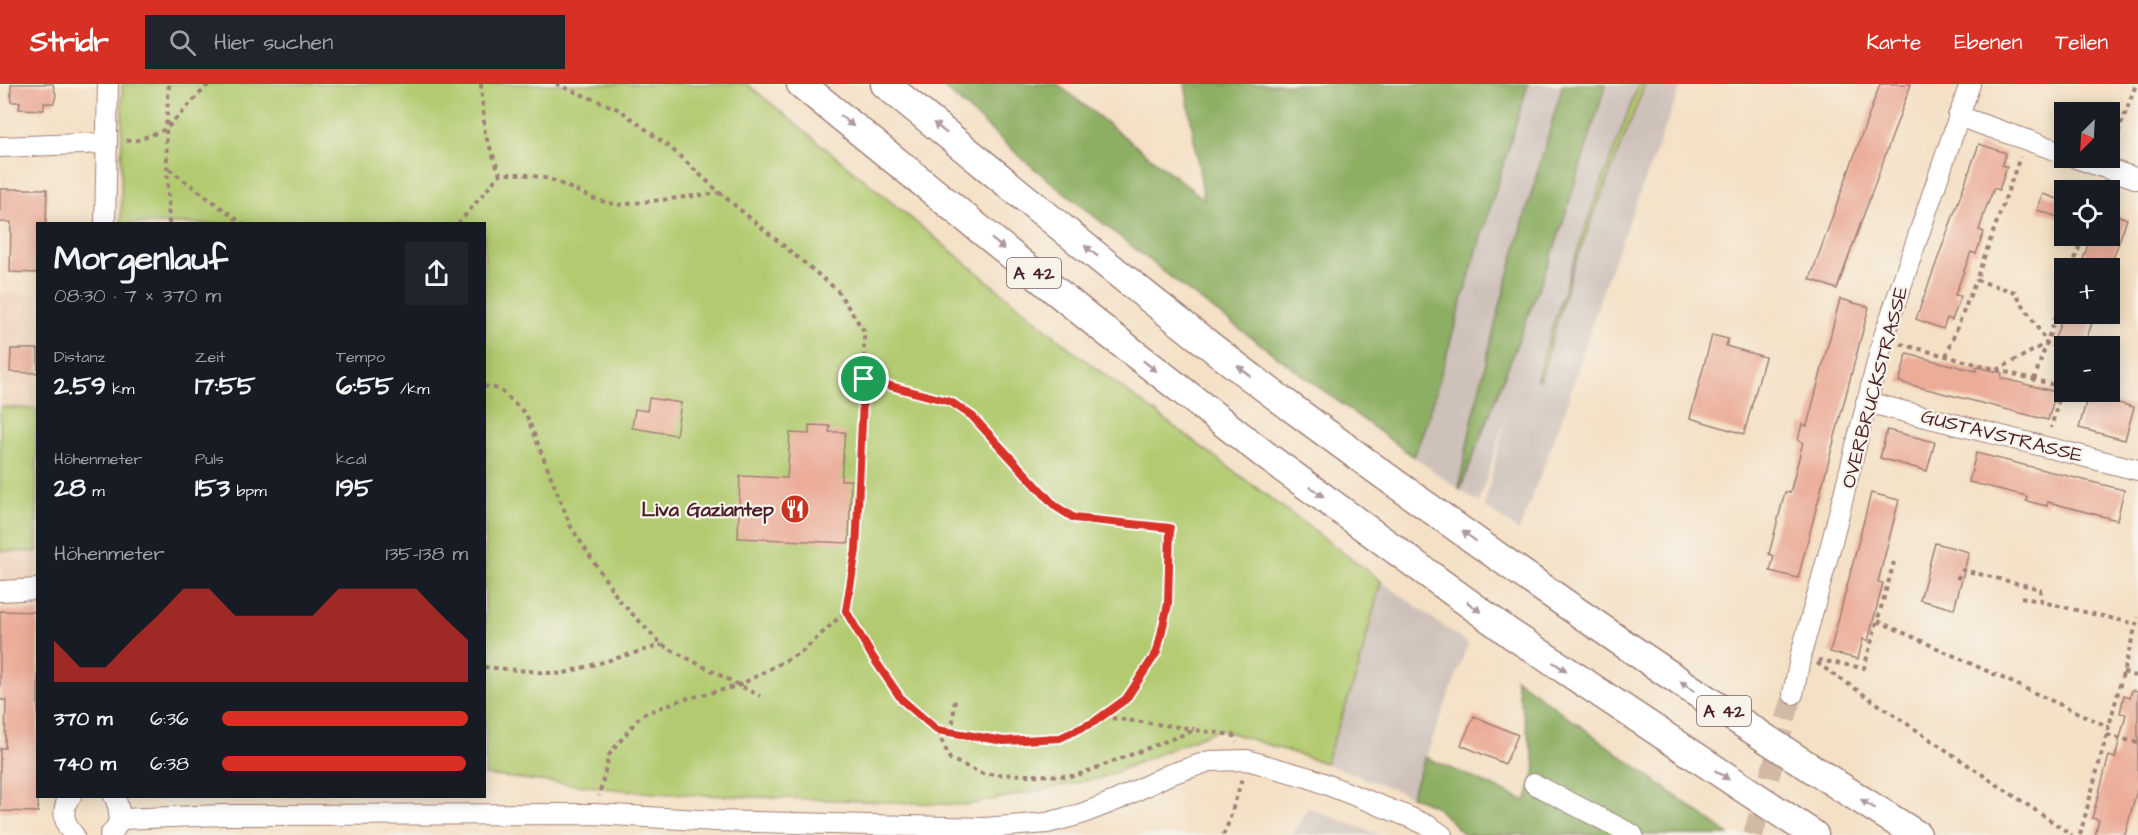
<!DOCTYPE html>
<html lang="de">
<head>
<meta charset="utf-8">
<style>
	:root { --surface:#171b24; --page:#20242c; --text:#f1f3f6; --muted:#9ea1a6; --accent:#d93025 }
	body { margin:0; font-family:"Architects Daughter",sans-serif; background:var(--page); color:var(--text); height:100vh; display:flex; flex-direction:column; font-size:22px; white-space:nowrap }
	* { box-sizing:border-box; margin:0 }
	p { font-size:20px; color:var(--muted) }
	.icon { flex:none; width:33px; height:33px; fill:none; stroke:currentColor; stroke-width:2; stroke-linecap:round; stroke-linejoin:round }
	.map { position:relative; flex:1; overflow:hidden }
	.details { position:absolute; left:36px; top:138px; width:450px; height:576px; display:flex; flex-direction:column; background:var(--surface); border-radius:0px; box-shadow:0 3px 15px #0003 }
	.details>* { flex:none }
	.needle { width:39px; rotate:204deg }
	.buttons { position:absolute; left:2054px; top:18px; display:grid; gap:12px }
	.buttons a { display:grid; place-items:center; width:66px; height:66px; border-radius:0px; background:var(--surface); box-shadow:0 3px 15px #0003; font-size:30px }
	.pin { position:absolute; display:grid; place-items:center; width:51px; height:51px; color:#fff; margin:-26px; border:3px solid #fff; border-radius:50%; box-shadow:0 2px 6px #0007 }
	.round { display:grid; place-items:center; flex:none; width:63px; height:63px; border-radius:0px; background:var(--page) }
	.overview { display:flex; align-items:center; justify-content:space-between; height:102px; padding:0 18px }
	h1 { font-size:33px; font-weight:700; line-height:45px }
	.metrics { display:grid; grid-template-columns:repeat(3,1fr); gap:9px; height:102px; padding:6px 18px }
	.metrics div { display:grid; align-content:center }
	.metrics b { font-size:26px; font-weight:700 }
	.metrics small { font-size:16px; font-weight:400 }
	.metrics p { font-size:16px }
	.chart { height:168px; padding:12px 18px }
	.chart p { display:flex; justify-content:space-between }
	.chart svg { width:100%; height:108px; margin-top:6px; fill:var(--accent); opacity:.7 }
	ul { padding:0 18px; list-style:none; font-size:20px }
	li { display:grid; grid-template-columns:96px 72px 1fr; align-items:center; height:45px }
	li i { height:15px; border-radius:8px; background:var(--accent) }
	header { display:flex; align-items:center; gap:36px; box-sizing:border-box; height:84px; padding:0 30px; background:var(--accent); color:#fff }
	header strong { font-size:28px }
	nav { display:flex; gap:33px; margin-inline-start:auto; font-size:21px }
	.search { width:420px; height:54px; background:var(--page); display:flex; align-items:center; gap:15px; box-sizing:border-box; padding:0 21px; border-radius:0px; color:var(--muted); font-size:22px }
	.map>svg:first-child { display:block }
	.built { fill:#eed1ba }
	.industrial { fill:#cec1ba }
	.green { fill:#b2cb71; stroke:#7e754e; stroke-width:1.5 }
	.forest { fill:#8daf63; stroke:#6c6747; stroke-width:1.5 }
	.building { fill:#ebac98 }
	.lines { fill:none; stroke-linecap:round; stroke-linejoin:round }
	.minor-tunnel { stroke:#d2b9a6; stroke-width:20; stroke-dasharray:20 10; stroke-linecap:butt }
	.minor-casing { stroke:#9f8078; stroke-width:22 }
	.highway-casing { stroke:#9f8078; stroke-width:31 }
	.path { stroke:#9f8078; stroke-width:4; stroke-dasharray:4.5 4.5; stroke-linecap:butt }
	.minor { stroke:#fff; stroke-width:20 }
	.highway { stroke:#fff; stroke-width:28 }
	.oneway { fill:#ae9aa0 }
	.route-casing { stroke:#fff; stroke-width:12 }
	.route { stroke:#d93025; stroke-width:8 }
	.labels { text-anchor:middle; stroke-width:4.5; stroke-linejoin:round; paint-order:stroke }
	.shield { fill:#f7f3e8; stroke:#7e5f64; stroke-width:1.5 }
	.shield-label { font-size:18px; font-weight:bold; fill:#4a1f2b }
	.street-label { font-size:20px; fill:#4a1f2b; stroke:#f7f3e8 }
	.poi-label { font-size:20px; font-weight:bold; fill:#4a1f2b; stroke:#f7f3e8; text-anchor:end }
</style>
</head>
<body>
<header>
<strong>Stridr</strong>
<div class="search"><svg class="icon" aria-label="search" viewBox="0 0 24 24"><circle cx="10" cy="10" r="6"/><path d="M15 15l6 6"/></svg>Hier suchen</div>
<nav><a>Karte</a><a>Ebenen</a><a>Teilen</a></nav>
</header>
<div class="map">
<svg width="2138" height="751" viewBox="0 0 2138 751">
	<rect width="100%" height="100%" fill="#f7f3e8"/>
	<filter id="ink" filterUnits="userSpaceOnUse"><feTurbulence type="fractalNoise" baseFrequency=".0167" numOctaves="2"/><feDisplacementMap in="SourceGraphic" scale="12" xChannelSelector="R" yChannelSelector="G"/><feConvolveMatrix kernelMatrix="1 2 1 2 8 2 1 2 1" color-interpolation-filters="sRGB"/></filter>
	<filter id="wash" filterUnits="userSpaceOnUse"><feTurbulence type="fractalNoise" baseFrequency=".008" numOctaves="4" result="noise"/><feDisplacementMap in="SourceGraphic" scale="24" xChannelSelector="R" yChannelSelector="G"/><feGaussianBlur stdDeviation="1.35" result="paint"/><feColorMatrix in="noise" values="0 0 0 0 0 0 0 0 0 0 0 0 0 0 0 0 0 1.4 0 .05"/><feComposite in="paint" operator="in"/></filter>
	<g filter="url(#wash)">
		<rect width="100%" height="100%" fill="#f4e0c5"/>
		<!-- built -->
		<path class="built" d="M0 210H37L38 728 0 727Z"/>
		<!-- industrial -->
		<g class="industrial">
			<path d="M1528 0H1563L1484 280 1459 405 1414 373 1430 328 1471 186Z"/>
			<path d="M1606 0H1639L1577 165 1554 234 1538 294 1540 296 1570 192 1645 0H1682L1603 205 1564 329 1519 447 1484 422 1509 321 1479 419 1460 406 1557 157Z"/>
			<path d="M1381 497 1468 560 1411 712 1325 679 1357 590Z"/>
			<path d="M1308 724 1379 751H1292Z"/>
		</g>
		<!-- green -->
		<g class="green">
			<path d="M122 0H747L1077 270 1381 497 1357 590 1325 679 1219 645 1101 694 966 721 653 709 485 691 484 140H121Z"/>
			<path d="M1639 0H1645L1570 192 1540 296 1537 295C1565 194 1602 97 1639 0Z"/>
			<path d="M0 323 37 325V468L0 467Z"/>
		</g>
		<!-- forest -->
		<g class="forest">
			<path d="M940 0H1057L1204 115 1185 0H1528L1471 186 1430 328 1414 373 1184 204 1025 77Z"/>
			<path d="M1563 0H1606L1557 157 1460 406 1459 405C1483 267 1525 134 1563 0Z"/>
			<path d="M1515 594 1729 751H1465L1435 722 1411 712 1425 673 1526 717 1536 685Z"/>
		</g>
		<g id="blocks">
			<!-- building -->
			<g class="building">
				<path d="M11 0H53L56 11 54 19H44V26L19 25 20 18H11Z"/>
				<path d="M1880 0H1911L1837 205 1810 195Z"/>
				<path d="M1979 60 2006 69 2002 81 2007 83 1999 106 1994 104 1986 124 1979 146 1984 148 1976 170 1971 168 1955 211 1961 212 1952 236 1947 234 1943 245 1916 235Z"/>
				<path d="M0 105H47L46 140H38V189L10 188 11 138H0Z"/>
				<path d="M2043 110 2064 117V135L2037 126Z"/>
				<path d="M2109 128 2127 135 2110 184H2080L2091 152H2109Z"/>
				<path d="M1840 215 1869 223 1798 494 1770 487 1774 472 1769 470 1785 408 1790 409 1803 358 1798 357 1800 348 1802 340 1807 342Z"/>
				<path d="M2064 230H2095L2084 262H2052Z"/>
				<path d="M1712 251 1728 255 1726 262 1765 273 1744 350 1690 334Z"/>
				<path d="M11 265H38V289L10 288Z"/>
				<path d="M1907 270 1976 287 1977 283 2002 289 2001 294 2056 308 2048 336 1899 298Z"/>
				<path d="M2088 311 2134 323 2125 356 2079 344Z"/>
				<path d="M649 314 681 319 676 351 632 344 635 325 647 327Z"/>
				<path d="M809 341 830 342 829 348H845L841 396H851L849 459 738 454 740 392 787 394 790 349 809 350Z"/>
				<path d="M1887 346 1935 358 1927 387 1880 374Z"/>
				<path d="M1976 369 2124 406 2117 436 2048 418 2047 422 2026 417 2027 412 1969 398Z"/>
				<path d="M1871 409 1899 416 1878 498 1883 499 1868 557 1863 555 1858 575 1830 568Z"/>
				<path d="M1935 459 1969 468 1954 525 1920 516Z"/>
				<path d="M0 527 38 528V728L0 727V664H5L6 616H0Z"/>
				<path d="M2132 606 2138 607V702L2125 751H2095L2099 736 2092 734 2109 672 2115 674 2126 630 2120 629 2124 611 2130 613Z"/>
				<path d="M1474 632 1518 651 1505 680 1461 661Z"/>
			</g>
		</g>
	</g>
	<g filter="url(#ink)">
		<use href="#blocks" fill-opacity="0" stroke="#9f8078" stroke-width="1.5"/>
		<g class="lines">
			<!-- minor-tunnel -->
			<path class="minor-tunnel" d="M1753 751 1793 610"/>
			<!-- minor casing -->
			<g class="minor-casing">
				<g id="minor">
					<path d="M1958 32 2064 69"/>
					<path d="M0 63 107 59"/>
					<path d="M2076 74 2138 95"/>
					<path d="M105 140 108 0"/>
					<path d="M1866 318 2138 386"/>
					<path d="M0 507 38 505"/>
					<path d="M1793 610 1801 570 1831 461 1883 255 1970 0"/>
					<path d="M1534 700 1633 751"/>
					<path d="M71 712C60 724 64 741 74 751"/>
					<path d="M120 735 222 731 595 730 716 737 985 744 1047 739 1081 730 1117 716 1168 691 1210 677 1247 676 1310 694 1409 733 1429 742 1442 751"/>
					<path d="M110 751C122 739 121 726 114 712"/>
				</g>
			</g>
			<!-- highway casing -->
			<g class="highway-casing">
				<g id="highway">
					<path d="M801 0 1099 242 1269 374 1511 550 1814 751"/>
					<path d="M885 0C1020 109 1153 221 1292 324 1495 474 1703 618 1917 751"/>
				</g>
			</g>
			<!-- path -->
			<g class="path">
				<path d="M481 0 485 50 500 90"/>
				<path d="M556 0 620 26 672 65 720 109 837 206 864 247V295L856 466 846 527 803 567 738 602 681 616 641 631 609 671 599 712"/>
				<path d="M126 57 138 56 166 45 209 0"/>
				<path d="M2112 66 2136 0"/>
				<path d="M169 85 243 140"/>
				<path d="M169 140 166 45 169 0"/>
				<path d="M458 140 500 90H522L550 95 597 116 618 121 720 109"/>
				<path d="M2072 184 2083 152"/>
				<path d="M1901 260 2062 303 2051 344"/>
				<path d="M1946 272 1976 196"/>
				<path d="M1997 286 2047 259 2015 208 1976 196 2020 73"/>
				<path d="M864 295 951 318 972 332 1055 422 1074 434 1170 445 1168 520 1157 568 1126 615 1094 638 1061 654 1004 657 937 646"/>
				<path d="M2034 296 2064 208"/>
				<path d="M484 302 499 305 526 330 571 443 619 516 662 561 760 612"/>
				<path d="M1957 495 1963 486 2040 505 2041 517"/>
				<path d="M2021 513 2136 540"/>
				<path d="M846 527 872 572 902 616 937 646 950 675 983 690 1075 692 1195 646 1233 651 1237 658"/>
				<path d="M1878 537 2109 643"/>
				<path d="M1818 576 1864 584 1894 478"/>
				<path d="M1817 579 2072 751"/>
				<path d="M484 583 561 590 662 561"/>
				<path d="M2123 588 2138 593"/>
				<path d="M1103 633 1194 645"/>
				<path d="M952 648 955 615"/>
				<path d="M2107 651 2138 659"/>
				<path d="M1223 751 1227 743 1242 695"/>
				<path d="M2080 751 2138 533"/>
			</g>
			<!-- minor -->
			<use href="#minor" class="minor"/>
			<!-- highway -->
			<use href="#highway" class="highway"/>
		</g>
		<!-- one-way arrows -->
		<defs><path id="oneway-solid" d="M-6-.8H1V-3.2L6.5 0L1 3.2V.8H-6Z" transform="scale(1.5)"/></defs>
		<g class="oneway">
			<use href="#oneway-solid" transform="translate(847 37) rotate(39)"/>
			<use href="#oneway-solid" transform="translate(940 44) rotate(-141)"/>
			<use href="#oneway-solid" transform="translate(998 160) rotate(39)"/>
			<use href="#oneway-solid" transform="translate(1091 167) rotate(-141)"/>
			<use href="#oneway-solid" transform="translate(1150 282) rotate(38)"/>
			<use href="#oneway-solid" transform="translate(1244 287) rotate(-142)"/>
			<use href="#oneway-solid" transform="translate(1317 408) rotate(36)"/>
			<use href="#oneway-solid" transform="translate(1469 452) rotate(-144)"/>
			<use href="#oneway-solid" transform="translate(1474 523) rotate(36)"/>
			<use href="#oneway-solid" transform="translate(1560 583) rotate(34)"/>
			<use href="#oneway-solid" transform="translate(1687 602) rotate(-146)"/>
			<use href="#oneway-solid" transform="translate(1722 691) rotate(34)"/>
			<use href="#oneway-solid" transform="translate(1868 720) rotate(-148)"/>
		</g>
	</g>
	<g class="lines" filter="url(#ink)">
		<!-- route casing -->
		<g class="route-casing">
			<path id="route" d="M864 295 951 318 972 332 1055 422 1074 434 1170 444 1168 520 1157 568 1126 615 1094 638 1060 654 1004 657 937 646 902 616 872 572 846 527 856 466Z"/>
		</g>
		<!-- route -->
		<use href="#route" class="route"/>
	</g>
	<!-- icons -->
	<defs>
		<g id="restaurant-disc" transform="scale(1.5)"><circle r="9.5" fill="#c8321e" stroke="#f7f3e8"/><path d="M-5-6h1v4h1v-4h1v4h1v-4h1v5L-1.5 .5V6h-2V.5L-5-1ZM5-6V6H3V1.5H1.5Q1.5-4 5-6Z" fill="#fff"/></g>
	</defs>
	<g fill-rule="evenodd">
		<use href="#restaurant-disc" x="795" y="425"/>
	</g>
	<g class="labels">
		<!-- shield labels -->
		<g class="shield">
			<rect x="1007" y="174" width="54" height="30" rx="4.5"/>
			<rect x="1697" y="612" width="54" height="30" rx="4.5"/>
		</g>
		<g class="shield-label">
			<text x="1034" y="195">A 42</text>
			<text x="1724" y="633">A 42</text>
		</g>
		<!-- street labels -->
		<g class="street-label">
			<text transform="translate(1874 303) rotate(-75)" y="7">OVERBRUCKSTRASSE</text>
			<text transform="translate(2002 351) rotate(14)" y="7">GUSTAVSTRASSE</text>
		</g>
		<!-- poi labels -->
		<g class="poi-label">
			<text x="774" y="432">Liva Gaziantep</text>
		</g>
	</g>
</svg>
<div class="buttons">
<a><svg class="needle" viewBox="-14 -14 28 28"><path d="M0-13l5 13h-10z" fill="#e53935"/><path d="M0 13l5-13h-10z" fill="#9ea1a6"/></svg></a>
<a><svg class="icon" aria-label="locate" viewBox="0 0 24 24"><circle cx="12" cy="12" r="6"/><path d="M12 2v4M12 18v4M2 12h4M18 12h4"/></svg></a>
<a>+</a>
<a>−</a>
</div>
<div class="pin" style="left:864px;top:295px;background:#1e9e55"><svg class="icon" aria-label="arrive" viewBox="0 0 24 24"><path d="M6 21V4h12l-3 4 3 4H6"/></svg></div>
<section class="details">
<div class="overview"><div><h1>Morgenlauf</h1><p>08:30 · 7 × 370 m</p></div><a class="round"><svg class="icon" aria-label="share" viewBox="0 0 24 24"><path d="M12 15V3M7 8l5-5 5 5M5 13v7h14v-7"/></svg></a></div>
<div class="metrics">
<div><p>Distanz</p><b>2.59<small> km</small></b></div>
<div><p>Zeit</p><b>17:55</b></div>
<div><p>Tempo</p><b>6:55<small> /km</small></b></div>
</div>
<div class="metrics">
<div><p>Höhenmeter</p><b>28<small> m</small></b></div>
<div><p>Puls</p><b>153<small> bpm</small></b></div>
<div><p>kcal</p><b>195</b></div>
</div>
<div class="chart"><p><span>Höhenmeter</span>135–138 m</p>
<svg viewBox="0 0 160 44" preserveAspectRatio="none"><path d="M0 44V27L10 38L20 38L30 27L40 17L50 6L60 6L70 17L80 17L90 17L100 17L110 6L120 6L130 6L140 6L150 17L160 27V44z"/></svg>
</div>
<ul>
<li><b>370 m</b>6:36<i style="width:100%"></i></li>
<li><b>740 m</b>6:38<i style="width:99%"></i></li>
</ul>
</section>
</div>
</body>
</html>
